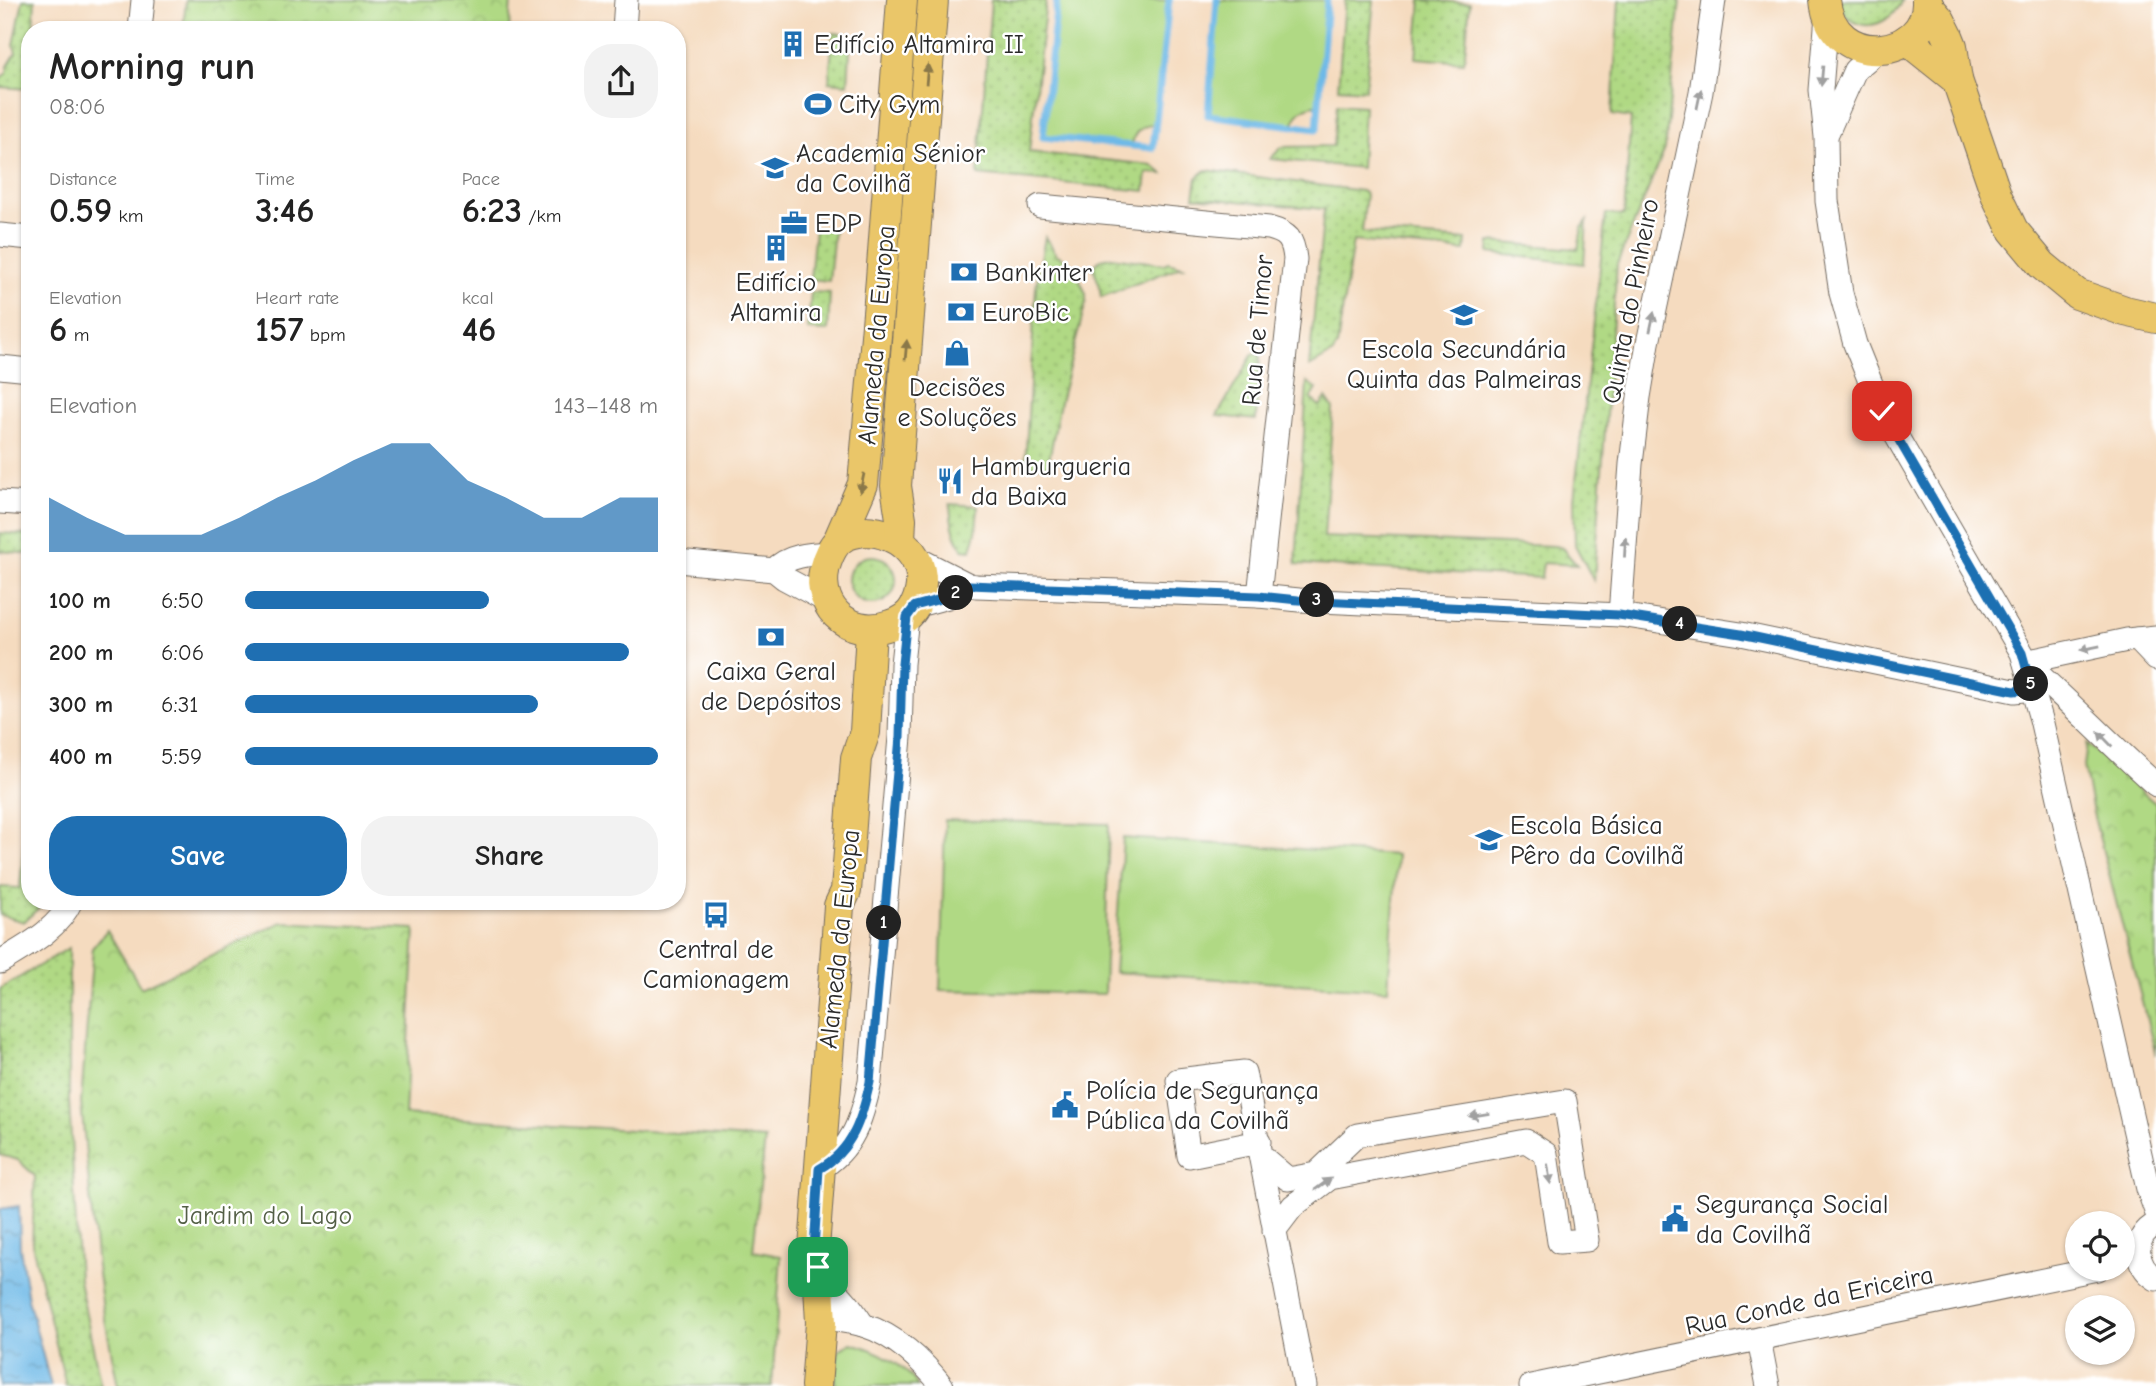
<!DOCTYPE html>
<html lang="en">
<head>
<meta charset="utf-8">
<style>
	:root { --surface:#fff; --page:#f2f2f2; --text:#222; --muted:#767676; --accent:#1f6fb2 }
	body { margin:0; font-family:"Comic Neue",sans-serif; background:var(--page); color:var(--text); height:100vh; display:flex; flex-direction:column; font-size:26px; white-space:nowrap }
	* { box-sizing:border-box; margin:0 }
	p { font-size:23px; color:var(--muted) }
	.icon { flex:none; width:38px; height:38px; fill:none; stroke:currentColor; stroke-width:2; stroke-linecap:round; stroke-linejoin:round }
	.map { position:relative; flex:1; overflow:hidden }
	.drawer { position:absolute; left:21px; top:21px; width:665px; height:889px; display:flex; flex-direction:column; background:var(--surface); border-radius:28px; box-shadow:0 2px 5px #0004 }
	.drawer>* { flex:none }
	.buttons { position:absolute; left:2065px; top:1211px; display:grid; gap:14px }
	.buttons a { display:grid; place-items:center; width:70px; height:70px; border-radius:50%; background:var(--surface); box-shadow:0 2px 5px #0004; font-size:35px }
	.pin { position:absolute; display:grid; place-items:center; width:60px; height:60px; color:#fff; margin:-30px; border-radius:14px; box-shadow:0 4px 10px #0006 }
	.km { position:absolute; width:35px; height:35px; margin:-18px; border-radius:50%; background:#222; color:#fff; font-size:19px; line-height:35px; text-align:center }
	.round { display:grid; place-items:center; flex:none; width:74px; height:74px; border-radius:28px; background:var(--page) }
	.summary { display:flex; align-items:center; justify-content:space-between; height:119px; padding:0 28px }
	h1 { font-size:38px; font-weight:600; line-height:52px }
	.metrics { display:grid; grid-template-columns:repeat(3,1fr); gap:10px; height:119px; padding:7px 28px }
	.metrics div { display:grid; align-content:center }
	.metrics b { font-size:35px; font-weight:600 }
	.metrics small { font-size:19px; font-weight:400 }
	.metrics p { font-size:19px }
	.chart { height:196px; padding:14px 28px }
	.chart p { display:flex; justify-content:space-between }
	.chart svg { width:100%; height:126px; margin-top:7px; fill:var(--accent); opacity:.7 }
	.cta { display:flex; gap:14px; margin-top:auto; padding:14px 28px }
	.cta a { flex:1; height:80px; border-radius:28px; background:var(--accent); color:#fff; font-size:28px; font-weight:600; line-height:80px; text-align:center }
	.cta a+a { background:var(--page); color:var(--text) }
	ul { padding:0 28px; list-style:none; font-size:23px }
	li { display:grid; grid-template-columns:112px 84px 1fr; align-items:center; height:52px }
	li i { height:18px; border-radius:9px; background:var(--accent) }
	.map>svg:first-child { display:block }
	.grass { fill:url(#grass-dots); stroke:#6e8258; stroke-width:2 }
	.park { fill:url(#park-crowns); stroke:#6e8258; stroke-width:2 }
	.garden { fill:#b0d984; stroke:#6e8258; stroke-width:2 }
	.water { fill:url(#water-ripples); stroke:#4c7289; stroke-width:2 }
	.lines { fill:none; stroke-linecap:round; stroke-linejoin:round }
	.stream { stroke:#6eb9e7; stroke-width:7 }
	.minor-casing { stroke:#72695f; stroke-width:25 }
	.major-casing { stroke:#72695f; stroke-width:32 }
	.minor { stroke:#fff; stroke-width:23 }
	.major { stroke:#eac669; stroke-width:30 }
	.oneway { fill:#8a784a }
	.oneway2 { fill:#a0a0a0 }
	.route-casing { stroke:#fff; stroke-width:14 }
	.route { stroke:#1f6fb2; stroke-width:9 }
	.labels { text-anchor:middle; stroke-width:5; stroke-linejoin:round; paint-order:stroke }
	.poi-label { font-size:26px; fill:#2b2b2b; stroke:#fff; text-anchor:start }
	.street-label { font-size:26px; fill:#2b2b2b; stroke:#fff }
	.park-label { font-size:26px; fill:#535f46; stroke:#fff }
</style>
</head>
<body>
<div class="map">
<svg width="2156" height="1386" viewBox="0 0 2156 1386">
	<defs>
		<pattern id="grass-dots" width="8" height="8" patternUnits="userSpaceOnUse" patternTransform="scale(1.75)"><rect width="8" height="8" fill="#b0d984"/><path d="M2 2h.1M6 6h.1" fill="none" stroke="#98ba72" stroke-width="1.8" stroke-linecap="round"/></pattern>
		<pattern id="park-crowns" width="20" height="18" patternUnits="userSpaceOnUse" patternTransform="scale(1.75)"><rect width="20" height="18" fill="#b0d984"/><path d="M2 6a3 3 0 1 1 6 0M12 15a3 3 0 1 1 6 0" fill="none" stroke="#98ba72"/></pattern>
		<pattern id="water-ripples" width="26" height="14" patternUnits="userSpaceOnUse" patternTransform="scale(1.75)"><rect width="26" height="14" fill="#6eb9e7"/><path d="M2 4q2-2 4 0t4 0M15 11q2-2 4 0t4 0" fill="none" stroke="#5b97bb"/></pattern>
	</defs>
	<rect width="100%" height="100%" fill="#fff"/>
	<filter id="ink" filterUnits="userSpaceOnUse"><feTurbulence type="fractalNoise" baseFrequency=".0143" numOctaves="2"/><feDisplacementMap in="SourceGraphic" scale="14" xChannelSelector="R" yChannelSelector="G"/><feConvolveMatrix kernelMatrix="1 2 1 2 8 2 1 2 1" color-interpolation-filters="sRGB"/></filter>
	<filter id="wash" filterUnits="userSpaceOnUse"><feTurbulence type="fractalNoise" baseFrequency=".00686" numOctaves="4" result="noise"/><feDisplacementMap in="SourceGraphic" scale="28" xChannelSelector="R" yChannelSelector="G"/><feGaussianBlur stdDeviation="1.57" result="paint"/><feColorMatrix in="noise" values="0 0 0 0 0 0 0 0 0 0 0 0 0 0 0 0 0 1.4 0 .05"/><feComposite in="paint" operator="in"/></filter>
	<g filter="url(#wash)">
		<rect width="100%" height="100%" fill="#f5dbbf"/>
		<!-- grass -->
		<g class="grass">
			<path d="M23 0H35L33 30H30L28 89 0 87V78L7 73 8 66 16 53 14 45Z"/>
			<path d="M991 0H1046L1029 152 1152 165 1163 174 1147 173 1145 191 978 175Z"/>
			<path d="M1345 0H1374L1365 90 1338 88Z"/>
			<path d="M1421 0 1470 3 1464 62 1416 58Z"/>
			<path d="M1619 0H1680L1665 149 1617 264 1594 581 1575 545 1574 499 1606 214 1624 215 1631 118 1612 115Z"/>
			<path d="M1837 0H1902C1888 31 1849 36 1837 0Z"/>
			<path d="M833 33 851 35 848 84 829 82Z"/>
			<path d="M1337 104 1364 106 1361 168 1270 159 1282 147 1333 146Z"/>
			<path d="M1206 170 1362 191 1366 194 1362 232 1466 240 1465 251 1353 241 1337 346 1333 353 1309 367 1324 209 1194 197 1197 178Z"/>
			<path d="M1587 221 1584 264 1489 253 1490 242 1578 249 1582 228Z"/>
			<path d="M815 228 834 230 829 281 810 279Z"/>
			<path d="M1045 237 1056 254 1070 262 1075 269 1086 294V302L1060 402 1048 466 1025 465 1036 287Z"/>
			<path d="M1111 257 1164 264 1168 262 1186 267H1179L1101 297 1099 284 1093 267 1101 259Z"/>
			<path d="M811 292 830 293 828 331 808 330Z"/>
			<path d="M1253 354 1260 355 1256 420 1217 416Z"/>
			<path d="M1307 382 1317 389 1311 399 1320 406 1326 398 1333 408 1324 537 1555 546 1562 548 1577 565 1543 563 1541 578 1296 564Z"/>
			<path d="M950 504 978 506 976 532 971 550 963 549C953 534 951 522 950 504Z"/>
			<path d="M0 533 30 535V554L0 551Z"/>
			<circle cx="872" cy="580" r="24"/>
			<path d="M30 773V901H46L24 922 0 915V887L20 888Z"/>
			<path d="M69 948V1101L79 1280 101 1386H66L32 1244 35 1176 18 1160 0 1155V989Z"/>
		</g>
		<!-- park -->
		<g class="park">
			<path d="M186 0H511L509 30H183Z"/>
			<path d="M2087 744 2156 804V1055L2093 813 2084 766Z"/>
			<path d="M282 922 415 929 405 1115 765 1139 753 1251 781 1256 772 1386H118L103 1309 97 1267 81 1103 93 947 107 930 141 988Z"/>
		</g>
		<!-- garden -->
		<g class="garden">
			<path d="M1057 0H1169L1156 125C1143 124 1134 131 1132 145L1043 137Z"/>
			<path d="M1217 0H1327L1319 105C1305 105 1295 112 1294 126L1208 115Z"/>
			<path d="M945 820 1109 824 1104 994 940 990Z"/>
			<path d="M1123 838 1397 855 1388 990 1114 972Z"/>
			<path d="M851 1343C875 1349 905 1364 918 1386H835L838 1350Z"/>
		</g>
		<!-- water -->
		<path class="water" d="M19 1206 20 1248 28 1299 51 1386H0V1209Z"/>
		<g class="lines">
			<!-- stream -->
			<g class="stream">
				<path d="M1057 0 1043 137 1153 148 1169 0"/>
				<path d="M1217 0 1208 115 1317 129 1327 0"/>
			</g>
		</g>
	</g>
	<g filter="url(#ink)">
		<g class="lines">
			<!-- minor casing -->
			<g class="minor-casing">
				<g id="minor">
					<path d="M1827 15 1821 90 1826 137 1827 201 1841 293 1855 344 1882 411 2022 653 2041 719 2148 1189 2156 1211"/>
					<path d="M140 30 143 0"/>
					<path d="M624 30 626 0"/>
					<path d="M1828 131 1855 70 1879 50"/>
					<path d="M1040 206 1269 228C1288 233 1293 239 1295 259L1259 596"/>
					<path d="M0 235 30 238"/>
					<path d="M0 367 30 370"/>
					<path d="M0 502 30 504"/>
					<path d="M916 558 969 585 976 586 1259 596 1299 600 1620 615 1741 634 2014 691 2032 689"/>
					<path d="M677 561 774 570 784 578 825 600"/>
					<path d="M774 570C788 555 810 554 829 553"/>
					<path d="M915 606 948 597 969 585"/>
					<path d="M1620 615 1631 464 1639 397 1648 343 1701 92 1714 0"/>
					<path d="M2137 639 2156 659"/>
					<path d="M2025 662C2070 702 2111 745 2156 785"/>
					<path d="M2025 662 2127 640 2156 637"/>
					<path d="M0 962C26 946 58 930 71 901"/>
					<path d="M1259 1142 1189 1156 1178 1080 1244 1072 1305 1386"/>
					<path d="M1261 1156 1288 1179 1316 1174 1357 1135 1565 1101 1587 1240 1559 1242 1546 1154 1526 1141 1330 1178 1293 1206 1274 1231"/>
					<path d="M819 1169C853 1150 862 1118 870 1082L900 737 902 664 907 617"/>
					<path d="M2156 1224C2132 1236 2134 1266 2156 1279"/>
					<path d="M819 1277C838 1290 851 1306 863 1325"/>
					<path d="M820 1305C840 1327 839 1318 863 1325 895 1335 923 1361 942 1386"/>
					<path d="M1759 1339 1768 1386"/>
					<path d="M1531 1386 2097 1269"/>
				</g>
			</g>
			<!-- major casing -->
			<g class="major-casing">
				<g id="major">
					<path d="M1825 0C1832 72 1930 59 1927 0"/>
					<path d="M1927 5 1940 20 1948 36 1952 46 1957 80 1997 197 2013 230 2042 265 2077 294 2125 311 2156 318"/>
					<path d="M1907 40 1957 80"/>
					<path d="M862 531C903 530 935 565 915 606 910 616 900 622 890 625 847 640 811 603 827 560 830 552 834 543 842 538 847 534 855 533 862 531Z"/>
					<path d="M839 539 863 484 881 279 902 0"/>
					<path d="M900 540 901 519 896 486 933 0"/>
					<path d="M816 1386 821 1323 818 1267 814 1249 839 906 846 891 856 758 865 732 871 631"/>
				</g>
			</g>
			<!-- minor -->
			<use href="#minor" class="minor"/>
			<!-- major -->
			<use href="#major" class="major"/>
		</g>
		<!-- one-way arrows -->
		<defs><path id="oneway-solid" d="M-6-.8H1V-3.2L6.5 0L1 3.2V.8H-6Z" transform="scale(1.75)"/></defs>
		<g class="oneway">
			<use href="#oneway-solid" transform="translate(927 74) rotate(-85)"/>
			<use href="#oneway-solid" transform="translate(906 350) rotate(-85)"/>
			<use href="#oneway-solid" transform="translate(862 483) rotate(102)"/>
		</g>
		<g class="oneway2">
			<use href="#oneway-solid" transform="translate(1822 76) rotate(95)"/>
			<use href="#oneway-solid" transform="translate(1699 99) rotate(-78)"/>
			<use href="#oneway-solid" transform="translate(1652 322) rotate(-78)"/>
			<use href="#oneway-solid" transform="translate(1625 547) rotate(-87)"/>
			<use href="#oneway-solid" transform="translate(2090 648) rotate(168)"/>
			<use href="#oneway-solid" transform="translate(2105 739) rotate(-134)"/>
			<use href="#oneway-solid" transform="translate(1479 1115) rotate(171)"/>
			<use href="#oneway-solid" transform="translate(1549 1174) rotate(82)"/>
			<use href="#oneway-solid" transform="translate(1323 1184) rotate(-35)"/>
		</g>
	</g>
	<g class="lines" filter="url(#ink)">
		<!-- route casing -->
		<g class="route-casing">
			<path id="route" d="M818 1267 814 1249 819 1169C853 1150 862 1118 870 1082L900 737 902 664 907 617 915 606 948 597 969 585 1259 596 1298 600 1619 615 1741 634 2014 691 2032 689 2022 653 1882 411"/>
		</g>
		<!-- route -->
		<use href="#route" class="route"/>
	</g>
	<!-- icons -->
	<defs>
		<g id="building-bare" transform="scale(2.1)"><path d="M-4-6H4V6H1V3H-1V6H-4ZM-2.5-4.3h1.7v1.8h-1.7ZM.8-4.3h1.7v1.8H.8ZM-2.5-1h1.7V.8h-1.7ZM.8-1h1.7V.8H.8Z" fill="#1f6fb2" stroke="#fff" stroke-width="2.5" paint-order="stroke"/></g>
		<g id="stadium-bare" transform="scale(2.1)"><path d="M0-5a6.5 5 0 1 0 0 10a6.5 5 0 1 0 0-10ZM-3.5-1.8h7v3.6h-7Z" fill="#1f6fb2" stroke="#fff" stroke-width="2.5" paint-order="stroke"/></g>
		<g id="university-bare" transform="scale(2.1)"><path d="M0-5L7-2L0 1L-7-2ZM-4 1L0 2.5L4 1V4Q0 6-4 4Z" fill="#1f6fb2" stroke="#fff" stroke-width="2.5" paint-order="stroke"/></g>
		<g id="office-bare" transform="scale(2.1)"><path d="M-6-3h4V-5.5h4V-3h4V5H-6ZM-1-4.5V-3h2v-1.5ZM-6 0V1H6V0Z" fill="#1f6fb2" stroke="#fff" stroke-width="2.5" paint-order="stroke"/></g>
		<g id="bank-bare" transform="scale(2.1)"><path d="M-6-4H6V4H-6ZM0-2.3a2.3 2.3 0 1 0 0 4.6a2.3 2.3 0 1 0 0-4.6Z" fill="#1f6fb2" stroke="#fff" stroke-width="2.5" paint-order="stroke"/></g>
		<g id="school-bare" transform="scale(2.1)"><path d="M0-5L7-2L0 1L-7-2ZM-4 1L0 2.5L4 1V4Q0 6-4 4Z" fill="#1f6fb2" stroke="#fff" stroke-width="2.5" paint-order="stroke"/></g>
		<g id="shop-bare" transform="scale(2.1)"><path d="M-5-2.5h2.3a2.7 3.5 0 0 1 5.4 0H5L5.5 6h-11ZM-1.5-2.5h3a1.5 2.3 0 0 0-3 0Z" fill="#1f6fb2" stroke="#fff" stroke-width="2.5" paint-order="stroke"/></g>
		<g id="restaurant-bare" transform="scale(2.1)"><path d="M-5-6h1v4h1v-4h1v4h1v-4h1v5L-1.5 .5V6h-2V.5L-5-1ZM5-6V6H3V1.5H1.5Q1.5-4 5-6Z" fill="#1f6fb2" stroke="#fff" stroke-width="2.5" paint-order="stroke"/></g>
		<g id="bus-bare" transform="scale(2.1)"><path d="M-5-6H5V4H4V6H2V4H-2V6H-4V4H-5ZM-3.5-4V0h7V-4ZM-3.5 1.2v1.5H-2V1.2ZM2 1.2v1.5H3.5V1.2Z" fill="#1f6fb2" stroke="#fff" stroke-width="2.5" paint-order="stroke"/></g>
		<g id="civic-bare" transform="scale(2.1)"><path d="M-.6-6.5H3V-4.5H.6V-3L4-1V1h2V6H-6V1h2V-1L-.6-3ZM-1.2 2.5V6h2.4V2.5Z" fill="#1f6fb2" stroke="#fff" stroke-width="2.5" paint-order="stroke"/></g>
	</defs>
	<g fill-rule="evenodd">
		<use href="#building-bare" x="793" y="44"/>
		<use href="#stadium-bare" x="818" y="104"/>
		<use href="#university-bare" x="775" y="168"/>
		<use href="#office-bare" x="794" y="223"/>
		<use href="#building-bare" x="776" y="248"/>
		<use href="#bank-bare" x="964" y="272"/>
		<use href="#bank-bare" x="961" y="312"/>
		<use href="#school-bare" x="1464" y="315"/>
		<use href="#shop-bare" x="957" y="353"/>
		<use href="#restaurant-bare" x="950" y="481"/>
		<use href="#bank-bare" x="771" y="637"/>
		<use href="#school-bare" x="1489" y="840"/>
		<use href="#bus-bare" x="716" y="915"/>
		<use href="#civic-bare" x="1065" y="1105"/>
		<use href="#civic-bare" x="1675" y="1219"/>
	</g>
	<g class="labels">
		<!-- poi labels -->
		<g class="poi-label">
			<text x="814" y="53">Edifício Altamira II</text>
			<text x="839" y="113">City Gym</text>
			<text x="796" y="162">Academia Sénior<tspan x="796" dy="30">da Covilhã</tspan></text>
			<text x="815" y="232">EDP</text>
			<text x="985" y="281">Bankinter</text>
			<text x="776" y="291" text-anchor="middle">Edifício<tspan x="776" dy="30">Altamira</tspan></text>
			<text x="982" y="321">EuroBic</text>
			<text x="1464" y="358" text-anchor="middle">Escola Secundária<tspan x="1464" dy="30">Quinta das Palmeiras</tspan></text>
			<text x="957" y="396" text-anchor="middle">Decisões<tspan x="957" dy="30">e Soluções</tspan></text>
			<text x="971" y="475">Hamburgueria<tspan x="971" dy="30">da Baixa</tspan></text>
			<text x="771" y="680" text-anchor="middle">Caixa Geral<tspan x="771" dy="30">de Depósitos</tspan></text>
			<text x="1510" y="834">Escola Básica<tspan x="1510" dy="30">Pêro da Covilhã</tspan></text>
			<text x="716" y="958" text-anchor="middle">Central de<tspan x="716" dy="30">Camionagem</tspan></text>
			<text x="1086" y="1099">Polícia de Segurança<tspan x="1086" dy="30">Pública da Covilhã</tspan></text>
			<text x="1696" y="1213">Segurança Social<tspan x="1696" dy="30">da Covilhã</tspan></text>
		</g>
		<!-- street labels -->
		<g class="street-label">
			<text transform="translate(1630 301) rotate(-79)" y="9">Quinta do Pinheiro</text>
			<text transform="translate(1257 330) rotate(-85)" y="9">Rua de Timor</text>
			<text transform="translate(876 335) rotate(-85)" y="9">Alameda da Europa</text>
			<text transform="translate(839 939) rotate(-84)" y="9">Alameda da Europa</text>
			<text transform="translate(1809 1300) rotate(-12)" y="9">Rua Conde da Ericeira</text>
		</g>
		<!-- park labels -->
		<g class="park-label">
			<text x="265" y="1224">Jardim do Lago</text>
		</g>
	</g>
</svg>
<div class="buttons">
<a><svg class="icon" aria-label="locate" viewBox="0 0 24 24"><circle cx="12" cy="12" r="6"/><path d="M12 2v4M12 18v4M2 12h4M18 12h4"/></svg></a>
<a><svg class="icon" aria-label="layers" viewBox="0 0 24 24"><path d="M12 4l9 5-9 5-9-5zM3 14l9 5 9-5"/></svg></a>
</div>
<div class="pin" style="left:818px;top:1267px;background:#1e9e55"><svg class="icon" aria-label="arrive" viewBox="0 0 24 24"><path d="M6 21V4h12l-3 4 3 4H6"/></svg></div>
<div class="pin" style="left:1882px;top:411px;background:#d93025"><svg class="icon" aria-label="check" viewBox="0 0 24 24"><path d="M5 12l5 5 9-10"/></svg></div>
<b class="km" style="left:884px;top:923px">1</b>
<b class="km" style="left:956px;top:593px">2</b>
<b class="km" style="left:1317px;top:600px">3</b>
<b class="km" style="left:1680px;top:624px">4</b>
<b class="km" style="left:2031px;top:684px">5</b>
<section class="drawer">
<div class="summary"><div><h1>Morning run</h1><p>08:06</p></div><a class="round"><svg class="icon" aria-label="share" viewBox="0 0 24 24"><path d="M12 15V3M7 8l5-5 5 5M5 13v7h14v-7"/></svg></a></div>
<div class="metrics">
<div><p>Distance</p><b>0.59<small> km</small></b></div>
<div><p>Time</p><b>3:46</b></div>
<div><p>Pace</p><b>6:23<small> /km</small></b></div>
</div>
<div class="metrics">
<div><p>Elevation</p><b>6<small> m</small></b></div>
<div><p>Heart rate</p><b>157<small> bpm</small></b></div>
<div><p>kcal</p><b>46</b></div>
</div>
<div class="chart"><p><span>Elevation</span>143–148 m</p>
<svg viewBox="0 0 160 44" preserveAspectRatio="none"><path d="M0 44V25L10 32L20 38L30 38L40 38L50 32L60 25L70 19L80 12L90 6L100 6L110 19L120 25L130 32L140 32L150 25L160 25V44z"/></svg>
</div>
<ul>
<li><b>100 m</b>6:50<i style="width:59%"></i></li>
<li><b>200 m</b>6:06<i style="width:93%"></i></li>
<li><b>300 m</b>6:31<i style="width:71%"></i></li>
<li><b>400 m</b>5:59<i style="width:100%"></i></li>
</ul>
<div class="cta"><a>Save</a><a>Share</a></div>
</section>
</div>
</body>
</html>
